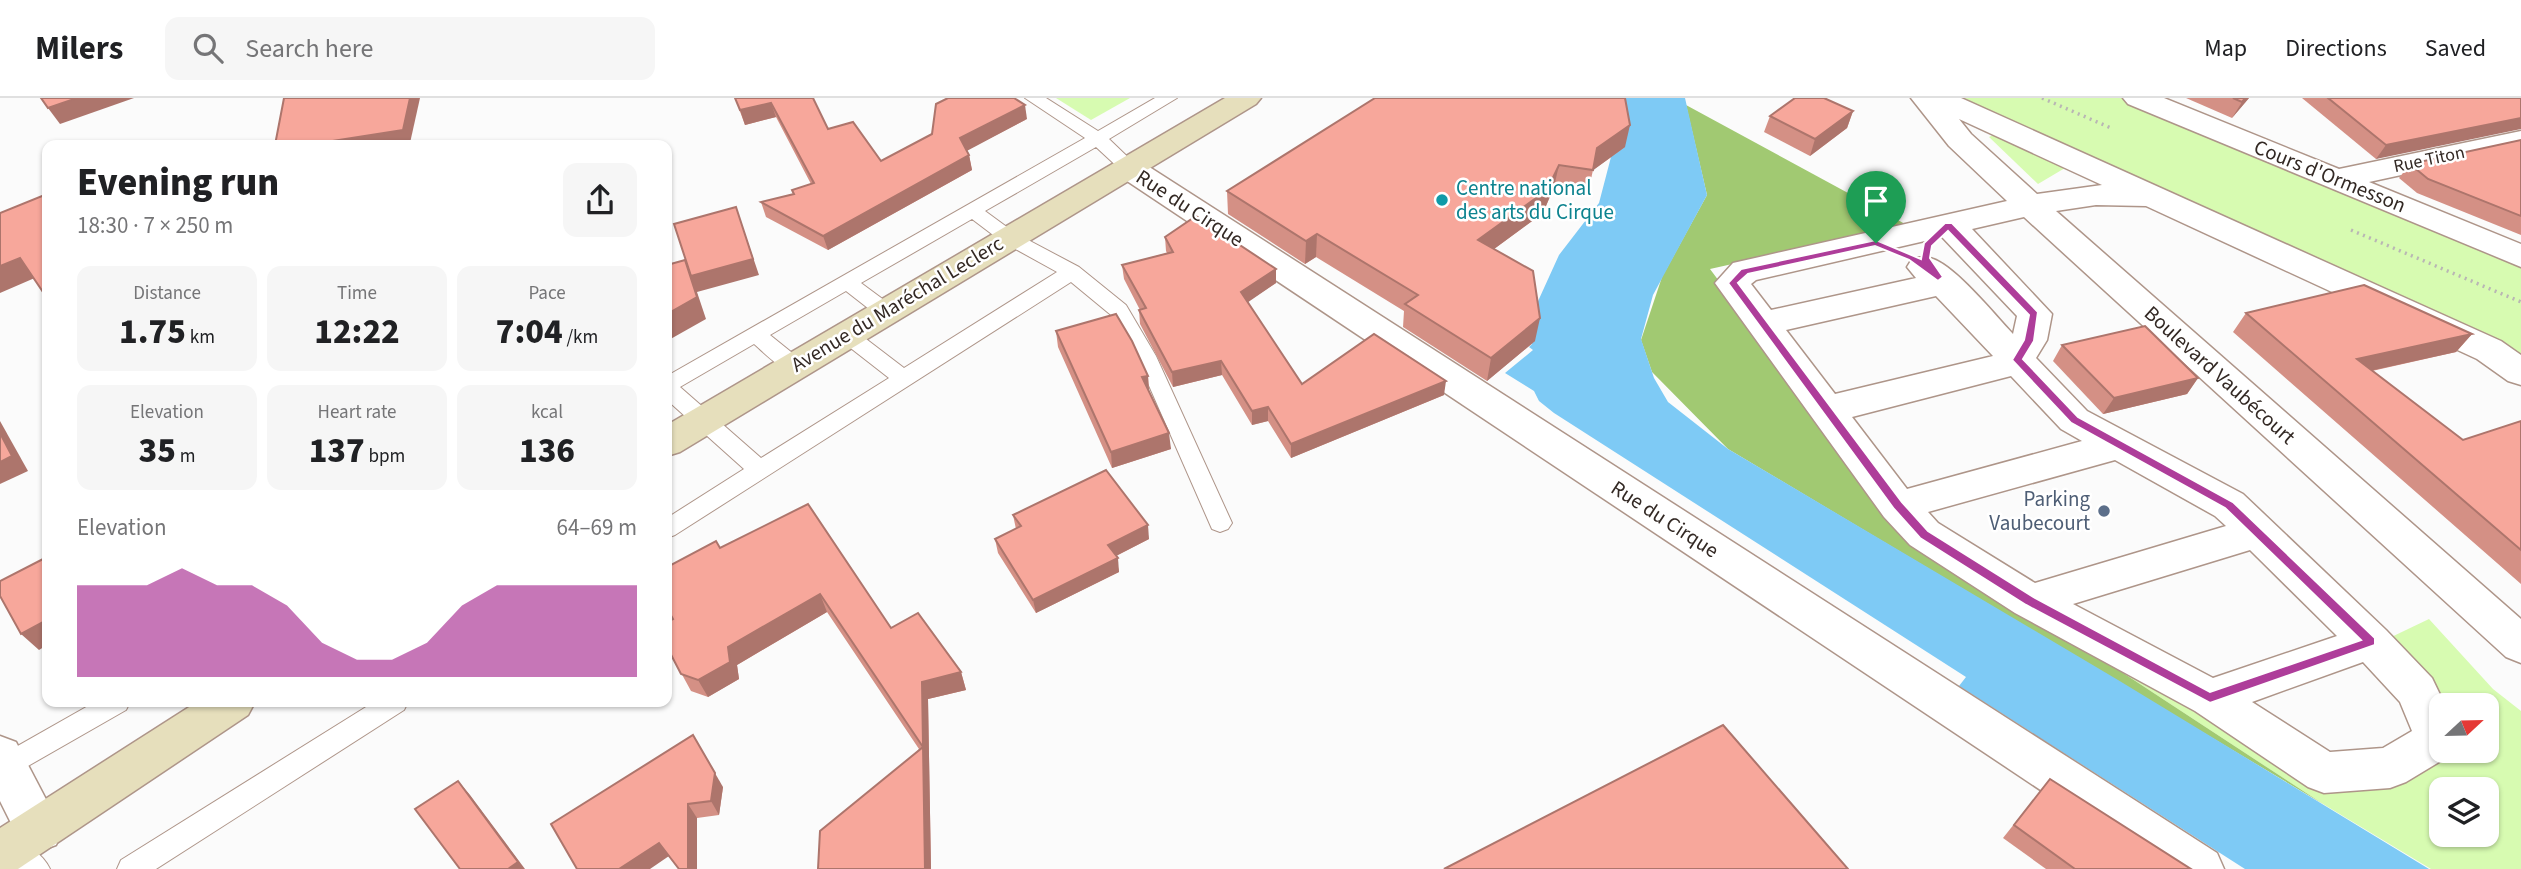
<!DOCTYPE html>
<html lang="en">
<head>
<meta charset="utf-8">
<style>
	:root { --surface:#fff; --page:#f6f6f6; --text:#202124; --muted:#757577; --line:#e0e0e0; --accent:#ae3d9a }
	body { margin:0; font-family:"Source Sans 3",sans-serif; background:var(--page); color:var(--text); height:100vh; display:flex; flex-direction:column; font-size:26px; white-space:nowrap }
	* { box-sizing:border-box; margin:0 }
	p { font-size:23px; color:var(--muted) }
	.icon { flex:none; width:38px; height:38px; fill:none; stroke:currentColor; stroke-width:2; stroke-linecap:round; stroke-linejoin:round }
	.map { position:relative; flex:1; overflow:hidden }
	.panel { position:absolute; left:42px; top:42px; width:630px; height:567px; display:flex; flex-direction:column; background:var(--surface); border-radius:14px; box-shadow:0 2px 5px #0004 }
	.panel>* { flex:none }
	.needle { width:46px; rotate:68deg }
	.fabs { position:absolute; left:2429px; top:595px; display:grid; gap:14px }
	.fabs a { display:grid; place-items:center; width:70px; height:70px; border-radius:14px; background:var(--surface); box-shadow:0 2px 5px #0004; font-size:35px }
	.pin { position:absolute; display:grid; place-items:center; width:60px; height:60px; color:#fff; margin:-72px -30px; border-radius:50% 50% 50% 0; rotate:-45deg; box-shadow:0 0 7px #0007 }
	.pin .icon { rotate:45deg }
	.round { display:grid; place-items:center; flex:none; width:74px; height:74px; border-radius:14px; background:var(--page) }
	.summary { display:flex; align-items:center; justify-content:space-between; height:119px; padding:0 35px }
	h1 { font-size:38px; font-weight:800; line-height:52px }
	.stats { display:grid; grid-template-columns:repeat(3,1fr); gap:10px; height:119px; padding:7px 35px }
	.stats div { display:grid; align-content:center; border-radius:14px; background:var(--page); text-align:center }
	.stats b { font-size:35px; font-weight:800 }
	.stats small { font-size:19px; font-weight:400 }
	.stats p { font-size:19px }
	.chart { height:196px; padding:14px 35px }
	.chart p { display:flex; justify-content:space-between }
	.chart svg { width:100%; height:126px; margin-top:7px; fill:var(--accent); opacity:.7 }
	header { display:flex; align-items:center; gap:42px; box-sizing:border-box; height:98px; padding:0 35px; background:var(--surface); border-bottom:2px solid var(--line) }
	header strong { font-size:33px }
	nav { display:flex; gap:38px; margin-inline-start:auto; font-size:24px }
	.search { width:490px; height:63px; background:var(--page); display:flex; align-items:center; gap:18px; box-sizing:border-box; padding:0 24px; border-radius:14px; color:var(--muted); font-size:26px }
	.map>svg:first-child { display:block }
	.green { fill:#d7fbb1; fill-rule:evenodd }
	.forest { fill:#a1c972 }
	.water { fill:#7ecaf5 }
	.lines { fill:none; stroke-linecap:round; stroke-linejoin:round }
	.service-casing { stroke:#ae9589; stroke-width:2 }
	.minor-casing { stroke:#ae9589; stroke-width:3 }
	.secondary-casing { stroke:#ae9589; stroke-width:3 }
	.path { stroke:#b9b6b4; stroke-width:3.5; stroke-dasharray:2 4.5; stroke-linecap:butt }
	.service { fill:#fff; fill-rule:evenodd }
	.minor { fill:#fff; fill-rule:evenodd }
	.secondary { fill:#e6dfbc; fill-rule:evenodd }
	.wall { fill:#d49085 }
	.shaded-wall { fill:#ad756c }
	.building { fill:#f7a79b; stroke:#ad756c; stroke-width:2 }
	.route { fill:#ae3d9a; stroke:#fff; stroke-width:2; fill-rule:evenodd }
	.culture-dot { fill:#0f9aa8; stroke:#fff; stroke-width:2.5 }
	.service-dot { fill:#5c6f8a; stroke:#fff; stroke-width:2.5 }
	.labels { text-anchor:middle; stroke-width:5; stroke-linejoin:round; paint-order:stroke }
	.far-street-label { font-size:18px; fill:#332924; stroke:#fff }
	.street-label { font-size:21px; fill:#332924; stroke:#fff }
	.culture-label { font-size:21px; fill:#0d838f; stroke:#fff; text-anchor:start }
	.service-label { font-size:21px; fill:#4e5e75; stroke:#fff; text-anchor:end }
</style>
</head>
<body>
<header>
<strong>Milers</strong>
<div class="search"><svg class="icon" aria-label="search" viewBox="0 0 24 24"><circle cx="10" cy="10" r="6"/><path d="M15 15l6 6"/></svg>Search here</div>
<nav><a>Map</a><a>Directions</a><a>Saved</a></nav>
</header>
<div class="map">
<svg width="2521" height="771" viewBox="0 0 2521 771">
	<rect width="100%" height="100%" fill="#fbfbfb"/>
	<!-- green -->
	<g class="green">
		<path d="M1056 0H1130L1091 22Z"/>
		<path d="M1960 0H2125L2521 160V274Z"/>
		<path d="M1993 37 2065 70 2038 86 1989 39Z"/>
		<path d="M2030 514 2326 688 2407 678 2444 653H2487V607H2441V614L2434 597 2383 543 2429 521 2493 591 2521 613V771H2431L2323 706ZM2441 691H2487V737H2441Z"/>
	</g>
	<!-- forest -->
	<path class="forest" d="M1686 7 1907 127 1710 171 1865 379 2030 514 2323 706 1728 351 1652 274 1641 242 1662 179 1707 97Z"/>
	<!-- water -->
	<path class="water" d="M1615 0H1685L1707 97 1653 197 1641 241 1654 280 1668 304 1728 351 2118 582 2429 771H2245L1959 588 1966 579 1554 315 1539 303 1534 293 1505 275 1533 252 1529 249 1532 246 1529 223 1559 157 1599 105 1611 59Z"/>
	<g class="lines">
		<!-- service casing -->
		<g class="service-casing">
			<g id="service">
				<path d="M1025 0H1046L1098 33 1155 0H1177L1109 41 1135 66 1138 70 1135 74H1123L1096 49 985 113 1015 135 1079 169 1126 207 1156 258 1232 425 1228 431 1220 434 1212 431 1136 258 1111 217 1071 184 675 437 667 440V420L744 371 667 302V278L1085 40ZM972 121 1001 143 1057 174 904 270 853 231H839L836 236 839 241 889 280 761 360 680 289 754 246C767 257 784 277 801 272L805 267 801 262 770 237 846 193 878 218H892L895 213 892 208 861 185Z"/>
				<path d="M95 604H130L126 612 0 684V658Z"/>
				<path d="M374 604H408L404 612 156 771H117L121 762Z"/>
				<path d="M9 738C25 744 43 756 50 771H14L0 761V742Z"/>
			</g>
		</g>
		<!-- minor casing -->
		<g class="minor-casing">
			<g id="minor">
				<path d="M1911 0H1961L2501 243 2521 257V287L2508 283 2477 261 2146 108 2096 107 2056 113 2521 521V565L2506 559 2024 119 1972 131 2052 216 2047 242 2036 260 2087 313 2243 396 2386 532 2432 580 2445 607H2441V653H2455L2454 655 2406 684 2390 690 2324 695 2308 689 2195 613 2015 515 1910 447 1884 419 1715 185 1733 165 2007 103 1949 48ZM1959 21 2102 87 2037 96 1971 36ZM1942 139 2017 218 2013 236C1995 217 1956 169 1933 161 1925 158 1920 159 1912 161L1907 169 1916 180 1771 212 1751 186 1756 182ZM1936 198 1993 258 1835 296 1786 232ZM2011 278 2061 331 2082 343 1907 391 1852 319ZM2115 362 2215 418 2226 428 2035 485 1938 425 1928 414ZM2250 452 2337 538 2213 580 2073 506ZM2363 564 2400 604 2412 633 2383 650 2330 654 2252 604Z"/>
				<path d="M2123 0H2164L2339 71 2521 33V51L2369 84 2521 146V169L2128 6Z"/>
				<path d="M1129 61 1140 63 2217 755 2224 771H2159L1118 77 1114 70 1118 63Z"/>
				<path d="M0 638 16 644 62 732 56 747 39 753 22 747 0 703Z"/>
			</g>
		</g>
		<!-- secondary casing -->
		<g class="secondary-casing">
			<g id="secondary">
				<path d="M1225 0H1261L1256 6 680 354 667 358V327Z"/>
				<path d="M197 604H255L248 617 18 771H0V730Z"/>
			</g>
		</g>
		<!-- path -->
		<g class="path">
			<path d="M2042 0 2111 30"/>
			<path d="M2351 132 2521 204"/>
		</g>
		<!-- service -->
		<use href="#service" class="service"/>
		<!-- minor -->
		<use href="#minor" class="minor"/>
		<!-- secondary -->
		<use href="#secondary" class="secondary"/>
	</g>
	<!-- wall -->
	<g class="wall">
		<path d="M735 0H813L828 31 881 63 1027 21 967 52 969 57 972 72 828 152 766 119 761 104 793 96 792 92 811 86 776 19 745 27Z"/>
		<path d="M2186 0H2249L2232 20Z"/>
		<path d="M2302 0H2521L2376 61Z"/>
		<path d="M1625 3V49L1593 72 1588 95 1554 89 1543 115 1494 151 1535 243 1487 283 1403 229 1404 213 1316 159 1305 166 1228 116 1227 93Z"/>
		<path d="M1853 13 1847 30 1810 58 1764 34 1770 18Z"/>
		<path d="M2521 42V137L2417 95 2399 80 2410 66Z"/>
		<path d="M1165 139 1276 171V185L1247 204 1302 286 1444 297 1291 360 1268 323 1252 327 1222 277 1173 289 1140 226 1139 212H1140L1124 181 1122 167 1167 155 1166 153Z"/>
		<path d="M2246 215 2472 236 2456 254 2372 273 2463 342 2521 323V486L2233 234Z"/>
		<path d="M1056 233 1148 278 1149 293 1171 351 1112 370 1058 249Z"/>
		<path d="M2062 247 2198 280 2187 296 2103 316 2053 263Z"/>
		<path d="M1013 417 1149 441 1116 458 1119 474 1036 515 998 455 995 441 1016 431Z"/>
		<path d="M720 450 891 530 961 574 966 592 928 601 931 771H818L919 651 827 514 737 567 739 581 708 599 691 593 667 549 672 521Z"/>
		<path d="M2050 681 2191 771H2046L2003 740Z"/>
		<path d="M723 689 719 717 697 720 551 726Z"/>
	</g>
	<!-- shaded-wall -->
	<g class="shaded-wall">
		<path d="M77 0H134L60 26 48 10Z"/>
		<path d="M410 0H420L410 45 395 47H307Z"/>
		<path d="M2245 0H2249L2232 20 2242 4Z"/>
		<path d="M771 5 776 19 745 27 740 12Z"/>
		<path d="M1025 7 1027 21 963 55 960 40Z"/>
		<path d="M1853 13 1847 30 1810 58 1815 41Z"/>
		<path d="M2521 20V31L2376 61 2386 47Z"/>
		<path d="M1630 27 1625 49 1592 73 1597 50Z"/>
		<path d="M969 57 972 72 828 152 823 138Z"/>
		<path d="M1559 67 1554 89 1543 115 1475 165 1478 142Z"/>
		<path d="M736 109 759 177 697 194 706 221 667 243V216Z"/>
		<path d="M1317 136 1316 159 1305 166 1306 143Z"/>
		<path d="M20 160 37 179 0 195V168Z"/>
		<path d="M1276 171V185L1241 209V194Z"/>
		<path d="M1540 220 1535 243 1487 283 1491 260Z"/>
		<path d="M2472 236 2456 254 2342 279 2357 261Z"/>
		<path d="M1221 263 1222 277 1173 289 1172 274Z"/>
		<path d="M1148 278 1149 294 1142 279Z"/>
		<path d="M2198 280 2187 296 2103 316 2114 300Z"/>
		<path d="M1446 283 1444 297 1291 360V346Z"/>
		<path d="M1268 309V323L1252 327V313Z"/>
		<path d="M0 323 28 373 0 386Z"/>
		<path d="M1169 335 1171 351 1112 370 1111 354Z"/>
		<path d="M1148 427 1149 441 1110 461 1108 447Z"/>
		<path d="M1118 460 1119 474 1036 515 1033 502Z"/>
		<path d="M820 496 827 514 737 567 739 581 708 599 698 582 728 549Z"/>
		<path d="M47 522V547L39 552 21 536Z"/>
		<path d="M961 574 966 592 928 601 931 771H925L922 584Z"/>
		<path d="M693 637 723 689 719 717 711 703Z"/>
		<path d="M458 683 470 697 525 771H508Z"/>
		<path d="M688 706 697 720V771H688Z"/>
		<path d="M659 745 669 758 650 771H619Z"/>
	</g>
	<!-- building -->
	<g class="building">
		<path d="M41 0H77L48 10Z"/>
		<path d="M284 0H410L403 32 307 47H275Z"/>
		<path d="M735 0H813L828 31 853 24 881 63 932 36 936 6 948 0H1014L1025 7 960 40 969 57 823 138 761 104 794 96 792 92 814 85 771 5 740 12Z"/>
		<path d="M1375 0H1625L1630 27 1597 50 1593 72 1559 67 1547 92 1478 142 1533 173 1540 220 1491 260 1405 206 1418 197 1317 136 1306 143 1227 93Z"/>
		<path d="M1795 0H1824L1853 13 1815 41 1770 18Z"/>
		<path d="M2233 0H2245L2242 4Z"/>
		<path d="M2328 0H2521V20L2386 47Z"/>
		<path d="M2521 42V118L2428 81 2410 66Z"/>
		<path d="M47 96V200L20 160 0 168V115Z"/>
		<path d="M736 109 753 161 691 178 674 126Z"/>
		<path d="M1196 118 1276 171 1241 194 1302 286 1374 236 1446 283 1291 346 1268 309 1252 313 1221 263 1172 274 1139 212 1146 210 1122 167 1173 154 1165 139Z"/>
		<path d="M685 162 697 199 667 216V167Z"/>
		<path d="M2364 187 2472 236 2357 261 2463 342 2521 323V452L2246 215Z"/>
		<path d="M1116 216 1132 243 1148 278 1142 279 1169 335 1111 354 1056 233Z"/>
		<path d="M2145 228 2198 280 2114 300 2062 247Z"/>
		<path d="M0 335 12 358 0 364Z"/>
		<path d="M1106 372 1148 427 1108 447 1118 460 1033 502 995 441 1021 428 1013 417Z"/>
		<path d="M808 406 891 530 918 515 961 574 922 584 925 771H818L820 733 923 649 820 496 728 549 730 564 698 582 681 576 667 549V524L673 521 667 510V469L716 443 720 450Z"/>
		<path d="M47 459V522L21 536 0 498V483Z"/>
		<path d="M1723 627 1848 771H1444Z"/>
		<path d="M693 637 715 675 711 703 688 706V771H679L659 745 619 771H577L551 726Z"/>
		<path d="M2050 681 2191 771H2075L2014 727Z"/>
		<path d="M458 683 518 764 508 771H460L415 711Z"/>
	</g>
	<!-- route -->
	<path class="route" d="M1945 125H1952L2038 214 2034 243 2023 261 2078 319 2233 404 2375 540V547L2210 605 2026 507 1920 440 1894 411 1728 185 1741 171 1876 142 1921 161 1924 145ZM1948 133 2029 217 2024 242 2012 262 2071 325 2225 410 2361 542 2210 594 2035 500 1928 433 1902 404 1738 185 1748 176 1875 148 1909 162 1938 183 1943 179 1930 160 1932 148Z"/>
	<!-- markers -->
	<circle class="culture-dot" cx="1442" cy="102" r="7"/>
	<circle class="service-dot" cx="2104" cy="413" r="7"/>
	<g class="labels">
		<!-- far-street labels -->
		<g class="far-street-label">
			<text transform="translate(2429 61) rotate(-12)" y="6">Rue Titon</text>
		</g>
		<!-- street labels -->
		<g class="street-label">
			<text transform="translate(2330 78) rotate(22)" y="7">Cours d'Ormesson</text>
			<text transform="translate(1190 110) rotate(33)" y="7">Rue du Cirque</text>
			<text transform="translate(897 206) rotate(-31)" y="7">Avenue du Maréchal Leclerc</text>
			<text transform="translate(2220 277) rotate(42)" y="7">Boulevard Vaubécourt</text>
			<text transform="translate(1665 421) rotate(33)" y="7">Rue du Cirque</text>
		</g>
		<!-- culture labels -->
		<g class="culture-label">
			<text x="1456" y="97">Centre national<tspan x="1456" dy="24">des arts du Cirque</tspan></text>
		</g>
		<!-- service labels -->
		<g class="service-label">
			<text x="2090" y="408">Parking<tspan x="2090" dy="24">Vaubecourt</tspan></text>
		</g>
	</g>
</svg>
<div class="fabs">
<a><svg class="needle" viewBox="-14 -14 28 28"><path d="M0-13l5 13h-10z" fill="#e53935"/><path d="M0 13l5-13h-10z" fill="#757577"/></svg></a>
<a><svg class="icon" aria-label="layers" viewBox="0 0 24 24"><path d="M12 4l9 5-9 5-9-5zM3 14l9 5 9-5"/></svg></a>
</div>
<div class="pin" style="left:1876px;top:145px;background:#1e9e55"><svg class="icon" aria-label="arrive" viewBox="0 0 24 24"><path d="M6 21V4h12l-3 4 3 4H6"/></svg></div>
<section class="panel">
<div class="summary"><div><h1>Evening run</h1><p>18:30 · 7 × 250 m</p></div><a class="round"><svg class="icon" aria-label="share" viewBox="0 0 24 24"><path d="M12 15V3M7 8l5-5 5 5M5 13v7h14v-7"/></svg></a></div>
<div class="stats">
<div><p>Distance</p><b>1.75<small> km</small></b></div>
<div><p>Time</p><b>12:22</b></div>
<div><p>Pace</p><b>7:04<small> /km</small></b></div>
</div>
<div class="stats">
<div><p>Elevation</p><b>35<small> m</small></b></div>
<div><p>Heart rate</p><b>137<small> bpm</small></b></div>
<div><p>kcal</p><b>136</b></div>
</div>
<div class="chart"><p><span>Elevation</span>64–69 m</p>
<svg viewBox="0 0 160 44" preserveAspectRatio="none"><path d="M0 44V12L10 12L20 12L30 6L40 12L50 12L60 19L70 32L80 38L90 38L100 32L110 19L120 12L130 12L140 12L150 12L160 12V44z"/></svg>
</div>
</section>
</div>
</body>
</html>
